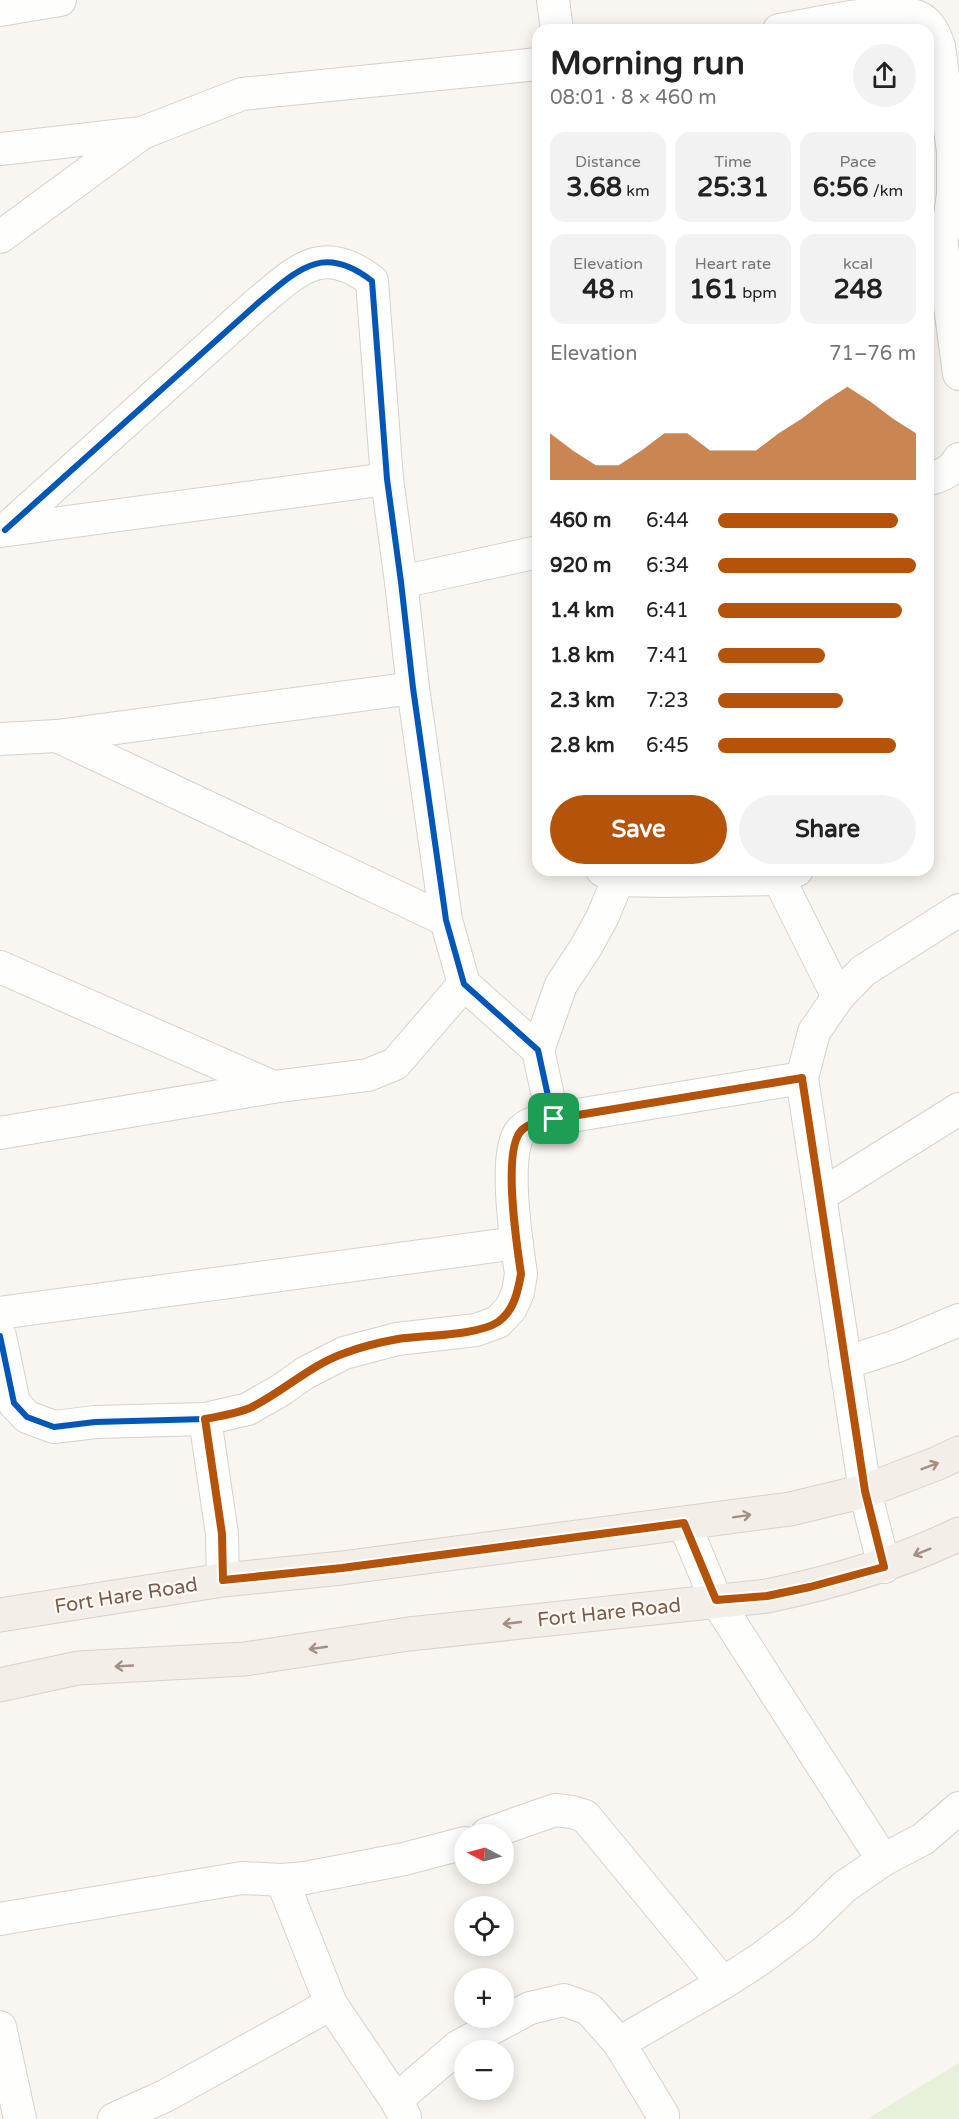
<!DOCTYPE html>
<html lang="en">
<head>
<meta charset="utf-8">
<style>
	:root { --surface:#fff; --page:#f2f2f2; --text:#222; --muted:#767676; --accent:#b45309 }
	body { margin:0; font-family:"Varela Round",sans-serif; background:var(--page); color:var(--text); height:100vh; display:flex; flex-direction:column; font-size:22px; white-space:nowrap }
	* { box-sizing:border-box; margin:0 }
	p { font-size:20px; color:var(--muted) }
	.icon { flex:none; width:33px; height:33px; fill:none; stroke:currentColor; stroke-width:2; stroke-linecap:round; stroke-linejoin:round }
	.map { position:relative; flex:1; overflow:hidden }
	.sheet { position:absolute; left:532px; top:24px; width:402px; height:852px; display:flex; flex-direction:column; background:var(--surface); border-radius:18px; box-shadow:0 3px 15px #0003 }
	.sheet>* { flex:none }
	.needle { width:39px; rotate:276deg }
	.tools { position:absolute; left:454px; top:1824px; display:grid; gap:12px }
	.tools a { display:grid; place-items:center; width:60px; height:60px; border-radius:50%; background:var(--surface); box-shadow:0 3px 15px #0003; font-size:30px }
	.pin { position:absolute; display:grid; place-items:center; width:51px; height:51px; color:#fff; margin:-26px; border-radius:12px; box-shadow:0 3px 9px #0006 }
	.round { display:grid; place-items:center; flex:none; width:63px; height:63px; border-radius:32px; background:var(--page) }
	.overview { display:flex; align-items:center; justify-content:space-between; height:102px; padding:0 18px }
	h1 { font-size:33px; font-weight:700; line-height:45px }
	.figures { display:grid; grid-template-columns:repeat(3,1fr); gap:9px; height:102px; padding:6px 18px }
	.figures div { display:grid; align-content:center; border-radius:15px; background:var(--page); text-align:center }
	.figures b { font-size:26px; font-weight:700 }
	.figures small { font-size:16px; font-weight:400 }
	.figures p { font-size:16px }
	.chart { height:168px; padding:12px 18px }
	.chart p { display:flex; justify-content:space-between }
	.chart svg { width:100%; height:108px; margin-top:6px; fill:var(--accent); opacity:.7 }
	.cta { display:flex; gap:12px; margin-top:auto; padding:12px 18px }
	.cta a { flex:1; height:69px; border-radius:36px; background:var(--accent); color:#fff; font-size:24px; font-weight:700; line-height:69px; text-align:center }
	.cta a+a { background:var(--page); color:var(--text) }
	ul { padding:0 18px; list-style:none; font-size:20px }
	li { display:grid; grid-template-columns:96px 72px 1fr; align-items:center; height:45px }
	li i { height:15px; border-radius:8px; background:var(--accent) }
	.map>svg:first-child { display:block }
	.green { fill:#e7f0db }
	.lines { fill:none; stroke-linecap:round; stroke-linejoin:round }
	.minor-casing { stroke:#d7d1cb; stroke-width:34 }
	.major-casing { stroke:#dad1cc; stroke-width:35 }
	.minor { stroke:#fefefd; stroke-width:32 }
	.major { stroke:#f3eee8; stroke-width:33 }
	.cycleway-casing { stroke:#fffaf3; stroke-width:10 }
	.cycleway { stroke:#0057b8; stroke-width:6 }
	.oneway { stroke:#a48f83 }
	.route-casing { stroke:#fff; stroke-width:12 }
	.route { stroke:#b45309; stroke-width:8 }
	.labels { text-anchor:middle; stroke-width:4.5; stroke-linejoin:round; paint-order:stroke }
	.street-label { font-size:20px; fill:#7a5c4d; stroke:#fffaf3 }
</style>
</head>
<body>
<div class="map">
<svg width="959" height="2119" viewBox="0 0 959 2119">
	<rect width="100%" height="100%" fill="#f9f5f0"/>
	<!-- green -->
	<path class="green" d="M959 2063V2119H867Z"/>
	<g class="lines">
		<!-- minor casing -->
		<g class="minor-casing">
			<g id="minor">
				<path d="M553 0 557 30"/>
				<path d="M0 10 60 0"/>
				<path d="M779 30C813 25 888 5 918 17 930 22 935 35 939 46L953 152V194L950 216 941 239 928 257"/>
				<path d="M0 149 141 133"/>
				<path d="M0 237 142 133 242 94 538 64"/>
				<path d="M941 239 959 374"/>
				<path d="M928 479C941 477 953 470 959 459"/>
				<path d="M5 530 259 302C299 269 323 243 372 281L387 479 401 582 413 688 446 920 464 984 538 1050 553 1119"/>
				<path d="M1 531 387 479"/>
				<path d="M401 582 538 552"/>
				<path d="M57 736 446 920"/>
				<path d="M0 739 57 736 413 688"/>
				<path d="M602 870 618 880 663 881 779 879 797 870"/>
				<path d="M779 879 838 997"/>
				<path d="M0 967 273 1087"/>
				<path d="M538 1050 561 985 586 947 602 918 618 880"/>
				<path d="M0 1133 273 1087 368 1075 395 1064 464 984"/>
				<path d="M821 1195 959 1109"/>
				<path d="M0 1313 517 1243"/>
				<path d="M0 1336 14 1403 27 1417 54 1427 95 1422 205 1419 248 1409 281 1390 305 1373 344 1353 397 1339 476 1330 498 1322 511 1308 518 1292 521 1274C517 1246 501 1146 523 1129 531 1122 543 1121 553 1119L802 1078"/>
				<path d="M845 1363 897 1346 959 1320"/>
				<path d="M205 1419 222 1534 223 1580"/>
				<path d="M684 1523 716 1600 883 1860"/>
				<path d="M884 1567 865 1491 802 1078 814 1032 838 997 863 971 959 910"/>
				<path d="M487 1834 555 1810 572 1812 585 1816 723 1983"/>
				<path d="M282 1880 331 2004 396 2100 405 2117"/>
				<path d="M0 1919 242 1878 282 1880 305 1878 404 1859 465 1843"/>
				<path d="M0 2027 20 2119"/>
				<path d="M619 2043 723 1983 759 1960 803 1927 844 1887 883 1860 923 1839 959 1808"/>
				<path d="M396 2100 459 2046 530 2008 564 2000 589 2009 619 2043 663 2115V2119"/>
				<path d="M114 2119 165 2096 331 2004"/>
			</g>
		</g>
		<!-- major casing -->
		<g class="major-casing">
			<g id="major">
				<path d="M0 1615 223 1580 342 1568 790 1509 865 1491 938 1463 959 1453"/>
				<path d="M0 1685 78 1668 245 1659 409 1634 767 1596C834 1582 898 1564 959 1534"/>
			</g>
		</g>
		<!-- minor -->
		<use href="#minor" class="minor"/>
		<!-- major -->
		<use href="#major" class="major"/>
		<!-- cycleway casing -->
		<g class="cycleway-casing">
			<g id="cycleway">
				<path d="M5 530 259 302C299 269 323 243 372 281L387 479 401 582 413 688 446 920 464 984 538 1050 553 1119"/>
				<path d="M0 1336 14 1403 27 1417 54 1427 95 1422 205 1419 248 1409 281 1390 305 1373 344 1353 397 1339 476 1330 498 1322 511 1308 518 1292 521 1274C517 1246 501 1146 523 1129 531 1122 543 1121 553 1119L802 1078"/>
			</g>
		</g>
		<!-- cycleway -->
		<use href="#cycleway" class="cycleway"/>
	</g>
	<!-- one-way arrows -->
	<defs><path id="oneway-shaft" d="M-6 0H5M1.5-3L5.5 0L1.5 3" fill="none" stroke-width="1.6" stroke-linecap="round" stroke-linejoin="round" transform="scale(1.5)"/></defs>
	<g class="oneway">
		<use href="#oneway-shaft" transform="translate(930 1466) rotate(-21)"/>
		<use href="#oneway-shaft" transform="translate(742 1516) rotate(-9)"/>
		<use href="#oneway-shaft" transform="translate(922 1552) rotate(158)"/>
		<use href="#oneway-shaft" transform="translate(512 1623) rotate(174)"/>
		<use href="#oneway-shaft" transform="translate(318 1648) rotate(172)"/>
		<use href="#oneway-shaft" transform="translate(124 1666) rotate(177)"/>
	</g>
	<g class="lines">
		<!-- route casing -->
		<g class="route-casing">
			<path id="route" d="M802 1078 865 1491 884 1567 810 1587 767 1596 716 1600 684 1523 342 1568 223 1580 222 1534 205 1419C219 1416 236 1414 250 1408 283 1392 310 1365 345 1353 361 1347 381 1342 398 1339 425 1335 476 1336 498 1322 514 1311 518 1291 521 1274 517 1246 501 1146 523 1129 531 1122 543 1121 554 1119Z"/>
		</g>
		<!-- route -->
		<use href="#route" class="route"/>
	</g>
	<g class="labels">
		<!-- street labels -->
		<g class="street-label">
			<text transform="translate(126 1595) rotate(-9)" y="7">Fort Hare Road</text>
			<text transform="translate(609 1612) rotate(-6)" y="7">Fort Hare Road</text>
		</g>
	</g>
</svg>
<div class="tools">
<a><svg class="needle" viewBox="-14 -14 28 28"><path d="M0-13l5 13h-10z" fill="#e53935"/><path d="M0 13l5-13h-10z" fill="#767676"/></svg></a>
<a><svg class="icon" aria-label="locate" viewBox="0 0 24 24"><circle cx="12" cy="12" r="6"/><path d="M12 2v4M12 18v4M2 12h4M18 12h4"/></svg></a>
<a>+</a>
<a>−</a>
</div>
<div class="pin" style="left:554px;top:1119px;background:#1e9e55"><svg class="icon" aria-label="arrive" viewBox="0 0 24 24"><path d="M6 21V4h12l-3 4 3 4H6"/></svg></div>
<section class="sheet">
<div class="overview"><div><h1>Morning run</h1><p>08:01 · 8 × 460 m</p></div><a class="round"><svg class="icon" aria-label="share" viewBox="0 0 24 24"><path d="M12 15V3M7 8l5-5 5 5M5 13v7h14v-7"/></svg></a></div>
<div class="figures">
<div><p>Distance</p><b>3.68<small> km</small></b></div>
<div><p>Time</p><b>25:31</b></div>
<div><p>Pace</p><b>6:56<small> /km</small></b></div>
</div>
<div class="figures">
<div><p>Elevation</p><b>48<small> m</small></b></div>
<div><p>Heart rate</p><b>161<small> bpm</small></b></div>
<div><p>kcal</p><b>248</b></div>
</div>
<div class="chart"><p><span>Elevation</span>71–76 m</p>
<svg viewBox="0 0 160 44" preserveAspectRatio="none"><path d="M0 44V25L10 32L20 38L30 38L40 32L50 25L60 25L70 32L80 32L90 32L100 25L110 19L120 12L130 6L140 12L150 19L160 25V44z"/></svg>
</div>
<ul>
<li><b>460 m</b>6:44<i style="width:91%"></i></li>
<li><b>920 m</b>6:34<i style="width:100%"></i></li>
<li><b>1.4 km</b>6:41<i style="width:93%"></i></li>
<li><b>1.8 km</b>7:41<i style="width:54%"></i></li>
<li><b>2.3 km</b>7:23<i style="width:63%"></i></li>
<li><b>2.8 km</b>6:45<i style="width:90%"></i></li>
</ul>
<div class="cta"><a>Save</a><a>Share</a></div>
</section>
</div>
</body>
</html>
